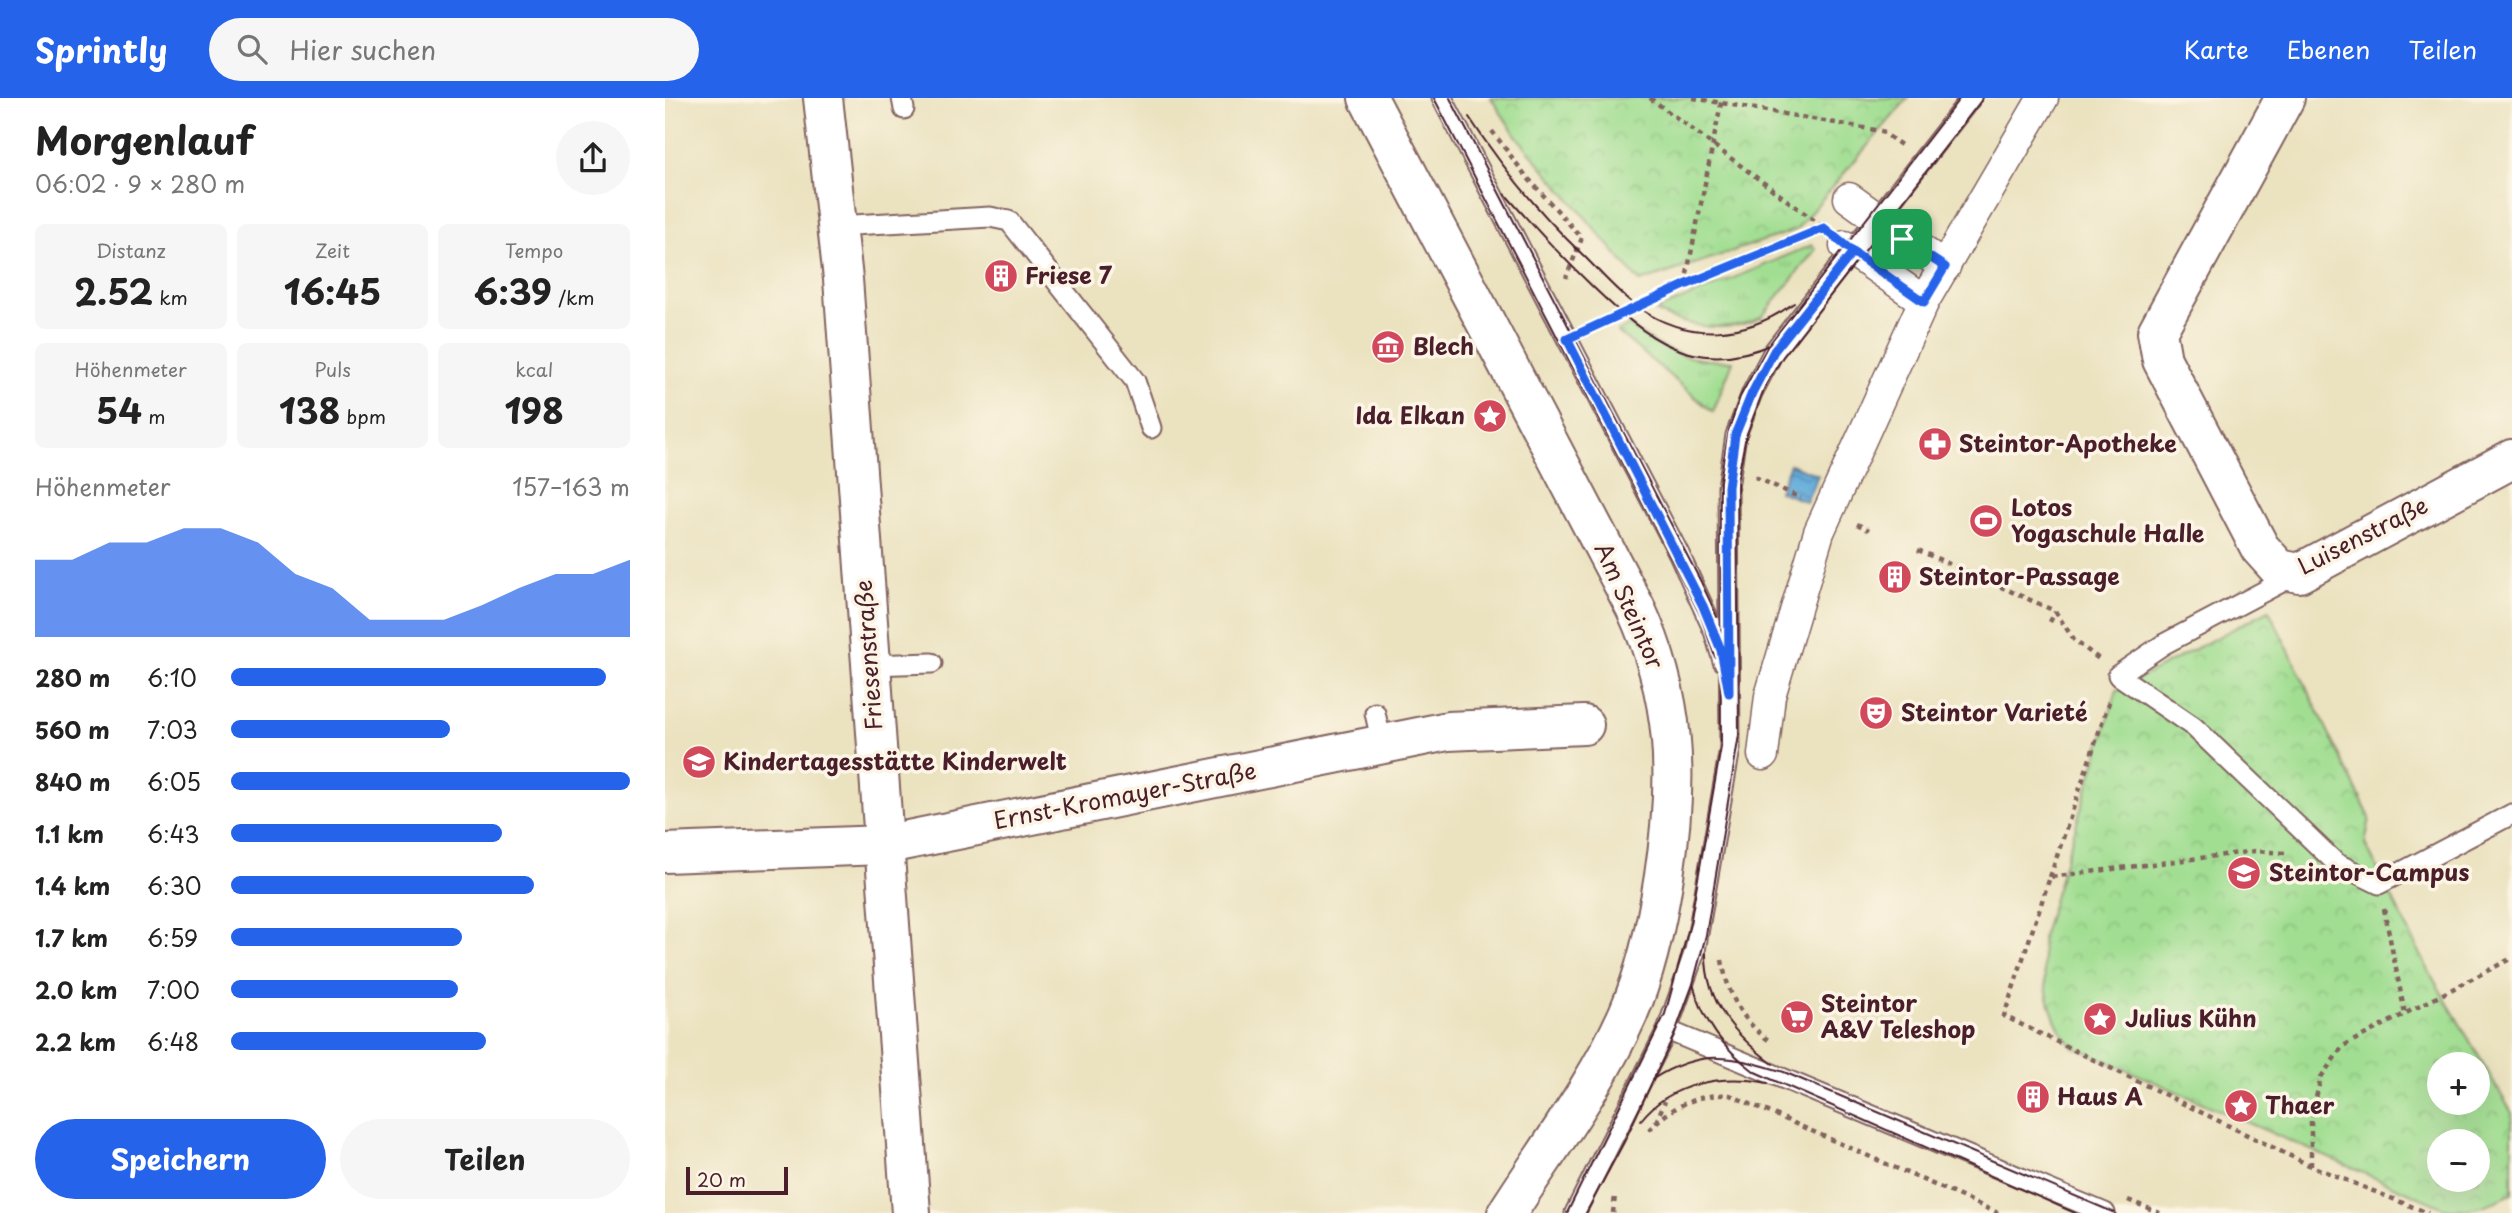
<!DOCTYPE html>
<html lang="de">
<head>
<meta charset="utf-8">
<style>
	:root { --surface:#fff; --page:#f6f6f6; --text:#222; --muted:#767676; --accent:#2563eb }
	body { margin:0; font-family:"Playpen Sans",sans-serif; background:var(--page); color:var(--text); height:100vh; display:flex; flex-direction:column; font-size:26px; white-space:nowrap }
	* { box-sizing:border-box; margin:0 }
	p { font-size:23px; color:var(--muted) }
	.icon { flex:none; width:38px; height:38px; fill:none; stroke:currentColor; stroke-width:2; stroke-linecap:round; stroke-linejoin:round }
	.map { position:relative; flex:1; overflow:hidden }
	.panel { display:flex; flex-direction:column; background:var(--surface); width:665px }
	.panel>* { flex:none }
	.tools { position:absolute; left:1762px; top:954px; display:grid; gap:14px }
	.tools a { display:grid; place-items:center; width:63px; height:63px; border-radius:50%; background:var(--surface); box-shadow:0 7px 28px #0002; font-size:35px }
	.scale { position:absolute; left:21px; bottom:18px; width:102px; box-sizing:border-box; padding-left:7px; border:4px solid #4a1f2b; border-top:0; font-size:19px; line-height:24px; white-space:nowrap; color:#4a1f2b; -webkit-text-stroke:5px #fcf5e5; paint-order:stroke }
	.pin { position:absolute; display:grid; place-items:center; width:60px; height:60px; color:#fff; margin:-30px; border-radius:14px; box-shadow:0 4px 10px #0006 }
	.round { display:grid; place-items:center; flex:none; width:74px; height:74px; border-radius:37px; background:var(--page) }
	.headline { display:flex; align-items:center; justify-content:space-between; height:119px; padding:0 35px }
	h1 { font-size:38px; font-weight:700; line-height:52px }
	.figures { display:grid; grid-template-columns:repeat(3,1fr); gap:10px; height:119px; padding:7px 35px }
	.figures div { display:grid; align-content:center; border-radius:10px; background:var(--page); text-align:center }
	.figures b { font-size:35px; font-weight:700 }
	.figures small { font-size:19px; font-weight:400 }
	.figures p { font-size:19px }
	.chart { height:196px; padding:14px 35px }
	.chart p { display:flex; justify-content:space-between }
	.chart svg { width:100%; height:126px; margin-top:7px; fill:var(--accent); opacity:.7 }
	.cta { display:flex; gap:14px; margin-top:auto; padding:14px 35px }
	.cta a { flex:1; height:80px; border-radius:42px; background:var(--accent); color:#fff; font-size:28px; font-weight:700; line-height:80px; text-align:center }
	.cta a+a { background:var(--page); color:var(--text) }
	ul { padding:0 35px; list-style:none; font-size:23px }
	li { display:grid; grid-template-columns:112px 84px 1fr; align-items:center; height:52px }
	li i { height:18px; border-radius:9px; background:var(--accent) }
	header { display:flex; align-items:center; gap:42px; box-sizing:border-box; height:98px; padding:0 35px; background:var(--accent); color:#fff }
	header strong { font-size:33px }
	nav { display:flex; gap:38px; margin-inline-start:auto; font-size:24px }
	.search { width:490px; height:63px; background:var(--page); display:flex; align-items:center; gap:18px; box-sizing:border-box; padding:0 24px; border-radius:38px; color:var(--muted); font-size:26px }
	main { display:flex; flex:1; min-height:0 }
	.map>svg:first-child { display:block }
	.grass { fill:url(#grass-tufts); stroke:#767e5e; stroke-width:2 }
	.park { fill:url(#park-crowns); stroke:#767e5e; stroke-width:2; fill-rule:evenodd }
	.water { fill:url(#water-waves); stroke:#566682; stroke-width:2 }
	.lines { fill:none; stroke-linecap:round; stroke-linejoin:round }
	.service-casing { stroke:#82635f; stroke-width:23 }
	.pedestrian-casing { stroke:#82635f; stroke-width:33 }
	.minor-casing { stroke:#82635f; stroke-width:42 }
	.tertiary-casing { stroke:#82635f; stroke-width:42 }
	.path { stroke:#82635f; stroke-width:4.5; stroke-dasharray:5 5; stroke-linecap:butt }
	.service { stroke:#fff; stroke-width:19 }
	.pedestrian { stroke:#fff; stroke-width:30 }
	.minor { stroke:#fff; stroke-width:38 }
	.tertiary { stroke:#fff; stroke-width:38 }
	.tram { stroke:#4a1f2b; stroke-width:2 }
	.route-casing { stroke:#fff; stroke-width:14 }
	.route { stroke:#2563eb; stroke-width:9 }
	.labels { text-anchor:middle; stroke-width:7; stroke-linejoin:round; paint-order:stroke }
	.poi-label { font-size:23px; font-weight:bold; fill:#4a1f2b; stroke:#fcf5e5; text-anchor:start }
	.street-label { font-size:23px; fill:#4a1f2b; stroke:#fcf5e5 }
</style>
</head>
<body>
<header>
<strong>Sprintly</strong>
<div class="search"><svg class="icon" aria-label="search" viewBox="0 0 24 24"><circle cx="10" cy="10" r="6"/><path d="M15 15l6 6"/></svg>Hier suchen</div>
<nav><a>Karte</a><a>Ebenen</a><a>Teilen</a></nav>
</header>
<main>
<section class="panel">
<div class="headline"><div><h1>Morgenlauf</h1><p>06:02 · 9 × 280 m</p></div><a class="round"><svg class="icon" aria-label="share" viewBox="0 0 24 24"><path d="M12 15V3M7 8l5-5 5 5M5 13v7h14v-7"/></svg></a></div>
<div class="figures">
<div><p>Distanz</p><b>2.52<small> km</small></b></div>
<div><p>Zeit</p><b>16:45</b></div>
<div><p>Tempo</p><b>6:39<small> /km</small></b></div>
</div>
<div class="figures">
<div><p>Höhenmeter</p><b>54<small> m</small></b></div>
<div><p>Puls</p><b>138<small> bpm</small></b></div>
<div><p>kcal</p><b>198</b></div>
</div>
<div class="chart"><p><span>Höhenmeter</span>157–163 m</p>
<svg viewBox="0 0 160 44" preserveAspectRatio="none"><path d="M0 44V17L10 17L20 11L30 11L40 6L50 6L60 11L70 22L80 27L90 38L100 38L110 38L120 33L130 27L140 22L150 22L160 17V44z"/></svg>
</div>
<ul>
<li><b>280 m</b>6:10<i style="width:94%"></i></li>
<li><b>560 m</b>7:03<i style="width:55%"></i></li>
<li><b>840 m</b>6:05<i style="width:100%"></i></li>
<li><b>1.1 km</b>6:43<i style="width:68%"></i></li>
<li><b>1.4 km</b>6:30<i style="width:76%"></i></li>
<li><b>1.7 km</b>6:59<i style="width:58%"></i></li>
<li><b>2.0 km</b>7:00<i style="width:57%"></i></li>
<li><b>2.2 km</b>6:48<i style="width:64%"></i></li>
</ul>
<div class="cta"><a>Speichern</a><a>Teilen</a></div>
</section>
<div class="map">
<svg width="1847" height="1115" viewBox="0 0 1847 1115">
	<defs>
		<pattern id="grass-tufts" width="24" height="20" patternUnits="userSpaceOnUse" patternTransform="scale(1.75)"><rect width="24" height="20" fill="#a1de92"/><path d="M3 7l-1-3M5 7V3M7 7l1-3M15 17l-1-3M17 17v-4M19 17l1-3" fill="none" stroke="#8cbe7e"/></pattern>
		<pattern id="park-crowns" width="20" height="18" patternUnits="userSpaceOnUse" patternTransform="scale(1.75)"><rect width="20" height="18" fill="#a1de92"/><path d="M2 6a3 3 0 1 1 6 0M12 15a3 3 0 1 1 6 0" fill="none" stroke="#8cbe7e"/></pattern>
		<pattern id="water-waves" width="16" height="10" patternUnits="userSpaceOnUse" patternTransform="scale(1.75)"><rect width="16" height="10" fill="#62acda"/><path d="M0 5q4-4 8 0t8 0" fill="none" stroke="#538bb1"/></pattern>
	</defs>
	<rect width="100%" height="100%" fill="#fcf5e5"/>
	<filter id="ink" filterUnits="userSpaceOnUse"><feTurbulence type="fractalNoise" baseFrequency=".0143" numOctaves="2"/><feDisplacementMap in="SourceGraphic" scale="14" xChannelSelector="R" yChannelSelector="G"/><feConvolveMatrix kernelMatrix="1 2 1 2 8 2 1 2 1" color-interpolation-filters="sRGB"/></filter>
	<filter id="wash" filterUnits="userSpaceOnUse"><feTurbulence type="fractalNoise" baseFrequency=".00686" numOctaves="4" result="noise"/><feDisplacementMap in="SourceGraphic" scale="28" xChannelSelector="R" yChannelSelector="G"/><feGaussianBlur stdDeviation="1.57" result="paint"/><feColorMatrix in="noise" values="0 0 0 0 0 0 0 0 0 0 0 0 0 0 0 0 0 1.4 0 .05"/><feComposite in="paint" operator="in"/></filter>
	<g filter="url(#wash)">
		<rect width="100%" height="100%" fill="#ebe2c0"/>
		<!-- grass -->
		<g class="grass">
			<path d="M1147 147 1151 151 1096 220C1061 235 1023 230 990 213Z"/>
			<path d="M964 227C1000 255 1022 263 1068 263L1048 314 953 234Z"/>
		</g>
		<!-- park -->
		<g class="park">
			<path d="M826 0H1243L1131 132 975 184 852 39Z"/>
			<path d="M1604 512 1705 720 1700 746 1765 875 1847 1015V1096C1823 1107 1806 1115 1779 1110L1409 949C1381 924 1378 875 1377 840L1452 592ZM1774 966H1813V1004H1774ZM1774 1043H1813V1082H1774Z"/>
		</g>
		<!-- water -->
		<path class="water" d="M1125 366 1153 377 1141 404 1114 393Z"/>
	</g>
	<g filter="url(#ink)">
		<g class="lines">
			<!-- service casing -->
			<g class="service-casing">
				<g id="service">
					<path d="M237 0 239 11"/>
					<path d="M777 0 1014 456 1049 533 1058 563"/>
					<path d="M171 128 325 119 344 123 470 283 486 330"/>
					<path d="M1630 477 1499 546 1453 577 1529 629 1671 765 1714 786 1847 716"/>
					<path d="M205 567 267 565"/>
					<path d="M710 615 717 646"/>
					<path d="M1002 932 1440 1115"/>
					<path d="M910 1115 1002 932 1030 853 1065 650 1063 389 1071 337 1087 295 1109 253 1306 0"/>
				</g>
			</g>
			<!-- pedestrian casing -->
			<g class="pedestrian-casing">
				<g id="pedestrian">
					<path d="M1184 100 1280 169"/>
					<path d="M1180 148 1259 203"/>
					<path d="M1098 657 1105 598 1154 434 1259 203 1378 0"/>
				</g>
			</g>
			<!-- minor casing -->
			<g class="minor-casing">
				<g id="minor">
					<path d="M158 0 178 181 246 1115"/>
					<path d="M1620 0 1492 234 1497 262 1595 450 1614 471 1634 475 1847 361"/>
					<path d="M0 755 218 747 783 633 919 627"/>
				</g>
			</g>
			<!-- tertiary casing -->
			<g class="tertiary-casing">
				<path id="tertiary" d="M703 0 970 509C1012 600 1014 680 999 778 992 824 982 872 963 916 932 986 883 1051 842 1115"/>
			</g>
			<!-- path -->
			<g class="path">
				<path d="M985 0 1158 129"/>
				<path d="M1028 0 1216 33 1236 47"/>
				<path d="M827 33 861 78 917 140 901 180"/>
				<path d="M1020 186 1057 0"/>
				<path d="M925 230 1020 187 1152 133"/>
				<path d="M1090 379 1136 400"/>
				<path d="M1192 426 1204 432"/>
				<path d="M1253 452 1390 513 1409 542 1434 561"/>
				<path d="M1385 524 1390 514"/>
				<path d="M1620 755 1590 753 1385 779 1339 918 1646 1068 1763 1115"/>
				<path d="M1385 779 1445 601"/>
				<path d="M1719 811 1740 916"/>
				<path d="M1057 862C1063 898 1077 923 1106 944"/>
				<path d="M991 1024 1000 1003"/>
				<path d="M984 1032C1005 1009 1034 995 1065 997L1333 1115"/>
				<path d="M1646 1068V1020L1656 979 1678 948 1847 860"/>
				<path d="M1463 1102 1495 1115"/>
				<path d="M948 1115 950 1098"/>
			</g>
			<!-- service -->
			<use href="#service" class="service"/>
			<!-- pedestrian -->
			<use href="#pedestrian" class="pedestrian"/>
			<!-- minor -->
			<use href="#minor" class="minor"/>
			<!-- tertiary -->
			<use href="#tertiary" class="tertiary"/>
			<!-- tram -->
			<g class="tram">
				<path d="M769 0 1036 518 1050 559"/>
				<path d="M785 0 1036 484 1052 519"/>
				<path d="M804 19C838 71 875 116 920 159 937 176 954 196 974 210 1023 244 1082 240 1129 205"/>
				<path d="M840 96C868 128 897 159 928 189 982 241 1030 280 1107 246"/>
				<path d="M1041 855C1040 905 1071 938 1108 966"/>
				<path d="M1028 886C1039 925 1058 950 1090 974L1410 1115"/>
				<path d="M988 981C1037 950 1067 958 1119 974L1450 1115"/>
				<path d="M976 1022C1006 984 1058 976 1103 985"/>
				<path d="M902 1115 1000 916 1025 826 1056 649 1055 383 1064 332 1075 299 1103 248 1295 0"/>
				<path d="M921 1115 959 1044 1010 935 1028 886 1041 837 1074 637 1072 383 1081 338 1100 288 1117 260 1318 0"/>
			</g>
		</g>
	</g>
	<g class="lines" filter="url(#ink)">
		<!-- route casing -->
		<g class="route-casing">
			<path id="route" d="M1237 141 1230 135 1206 167 1188 154 1109 253 1087 295 1070 337 1063 389 1064 595 1056 552 1038 508 902 241 1020 187 1159 130 1188 154 1259 204 1280 169 1237 141"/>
		</g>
		<!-- route -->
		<use href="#route" class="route"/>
	</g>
	<!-- icons -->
	<defs>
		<g id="building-disc" transform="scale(1.75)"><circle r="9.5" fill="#d1495b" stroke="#fcf5e5"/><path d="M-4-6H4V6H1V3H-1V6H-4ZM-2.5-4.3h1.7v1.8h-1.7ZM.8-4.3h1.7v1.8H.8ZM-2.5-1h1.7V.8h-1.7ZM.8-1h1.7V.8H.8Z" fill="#fff"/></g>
		<g id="museum-disc" transform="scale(1.75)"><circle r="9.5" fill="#d1495b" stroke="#fcf5e5"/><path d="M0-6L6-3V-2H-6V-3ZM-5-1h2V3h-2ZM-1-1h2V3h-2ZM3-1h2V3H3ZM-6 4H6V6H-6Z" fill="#fff"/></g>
		<g id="sight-disc" transform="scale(1.75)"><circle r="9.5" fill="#d1495b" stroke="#fcf5e5"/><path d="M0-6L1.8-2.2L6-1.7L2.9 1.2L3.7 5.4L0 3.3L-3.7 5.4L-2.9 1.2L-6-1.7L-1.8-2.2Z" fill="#fff"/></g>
		<g id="pharmacy-disc" transform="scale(1.75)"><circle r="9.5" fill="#d1495b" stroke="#fcf5e5"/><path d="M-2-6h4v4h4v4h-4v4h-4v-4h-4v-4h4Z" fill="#fff"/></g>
		<g id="stadium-disc" transform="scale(1.75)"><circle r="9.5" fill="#d1495b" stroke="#fcf5e5"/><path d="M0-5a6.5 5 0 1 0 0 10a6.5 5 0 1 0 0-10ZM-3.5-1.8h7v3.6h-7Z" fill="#fff"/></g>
		<g id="theatre-disc" transform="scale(1.75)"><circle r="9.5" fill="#d1495b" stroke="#fcf5e5"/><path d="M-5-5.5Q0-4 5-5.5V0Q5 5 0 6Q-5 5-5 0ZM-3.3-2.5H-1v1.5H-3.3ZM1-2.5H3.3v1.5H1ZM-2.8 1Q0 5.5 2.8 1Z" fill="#fff"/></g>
		<g id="school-disc" transform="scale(1.75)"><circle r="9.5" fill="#d1495b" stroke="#fcf5e5"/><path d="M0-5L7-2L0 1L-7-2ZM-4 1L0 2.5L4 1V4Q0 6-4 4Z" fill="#fff"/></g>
		<g id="university-disc" transform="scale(1.75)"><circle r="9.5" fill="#d1495b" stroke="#fcf5e5"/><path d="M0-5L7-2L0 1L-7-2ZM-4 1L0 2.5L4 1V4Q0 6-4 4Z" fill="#fff"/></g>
		<g id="supermarket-disc" transform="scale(1.75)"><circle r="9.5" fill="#d1495b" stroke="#fcf5e5"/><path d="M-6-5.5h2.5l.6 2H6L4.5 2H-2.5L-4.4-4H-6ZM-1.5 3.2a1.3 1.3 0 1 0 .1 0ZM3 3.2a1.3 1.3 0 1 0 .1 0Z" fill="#fff"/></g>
	</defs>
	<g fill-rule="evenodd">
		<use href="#building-disc" x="336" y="178"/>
		<use href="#museum-disc" x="723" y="249"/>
		<use href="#sight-disc" x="825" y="318"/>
		<use href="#pharmacy-disc" x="1270" y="346"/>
		<use href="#stadium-disc" x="1321" y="423"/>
		<use href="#building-disc" x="1230" y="479"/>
		<use href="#theatre-disc" x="1211" y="615"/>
		<use href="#school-disc" x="34" y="664"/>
		<use href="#university-disc" x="1579" y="775"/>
		<use href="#supermarket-disc" x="1132" y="919"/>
		<use href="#sight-disc" x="1435" y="921"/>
		<use href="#building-disc" x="1368" y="999"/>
		<use href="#sight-disc" x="1576" y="1008"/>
	</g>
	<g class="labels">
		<!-- poi labels -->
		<g class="poi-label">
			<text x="360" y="186">Friese 7</text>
			<text x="748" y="257">Blech</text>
			<text x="800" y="326" text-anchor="end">Ida Elkan</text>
			<text x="1294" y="354">Steintor-Apotheke</text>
			<text x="1346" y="418">Lotos<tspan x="1346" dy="26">Yogaschule Halle</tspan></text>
			<text x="1254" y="487">Steintor-Passage</text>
			<text x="1236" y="623">Steintor Varieté</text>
			<text x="58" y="672">Kindertagesstätte Kinderwelt</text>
			<text x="1604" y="783">Steintor-Campus</text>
			<text x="1156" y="914">Steintor<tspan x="1156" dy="26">A&amp;V Teleshop</tspan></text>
			<text x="1460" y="929">Julius Kühn</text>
			<text x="1392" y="1007">Haus A</text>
			<text x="1600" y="1016">Thaer</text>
		</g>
		<!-- street labels -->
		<g class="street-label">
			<text transform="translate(1698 438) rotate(-27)" y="8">Luisenstraße</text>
			<text transform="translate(964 508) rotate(66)" y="8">Am Steintor</text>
			<text transform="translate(204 557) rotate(-94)" y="8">Friesenstraße</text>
			<text transform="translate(460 698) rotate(-11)" y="8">Ernst-Kromayer-Straße</text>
		</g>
	</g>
</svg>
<div class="tools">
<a>+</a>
<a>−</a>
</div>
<div class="scale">20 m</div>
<div class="pin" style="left:1237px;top:141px;background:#1e9e55"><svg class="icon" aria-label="arrive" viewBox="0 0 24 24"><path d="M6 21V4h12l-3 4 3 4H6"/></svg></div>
</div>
</main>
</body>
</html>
